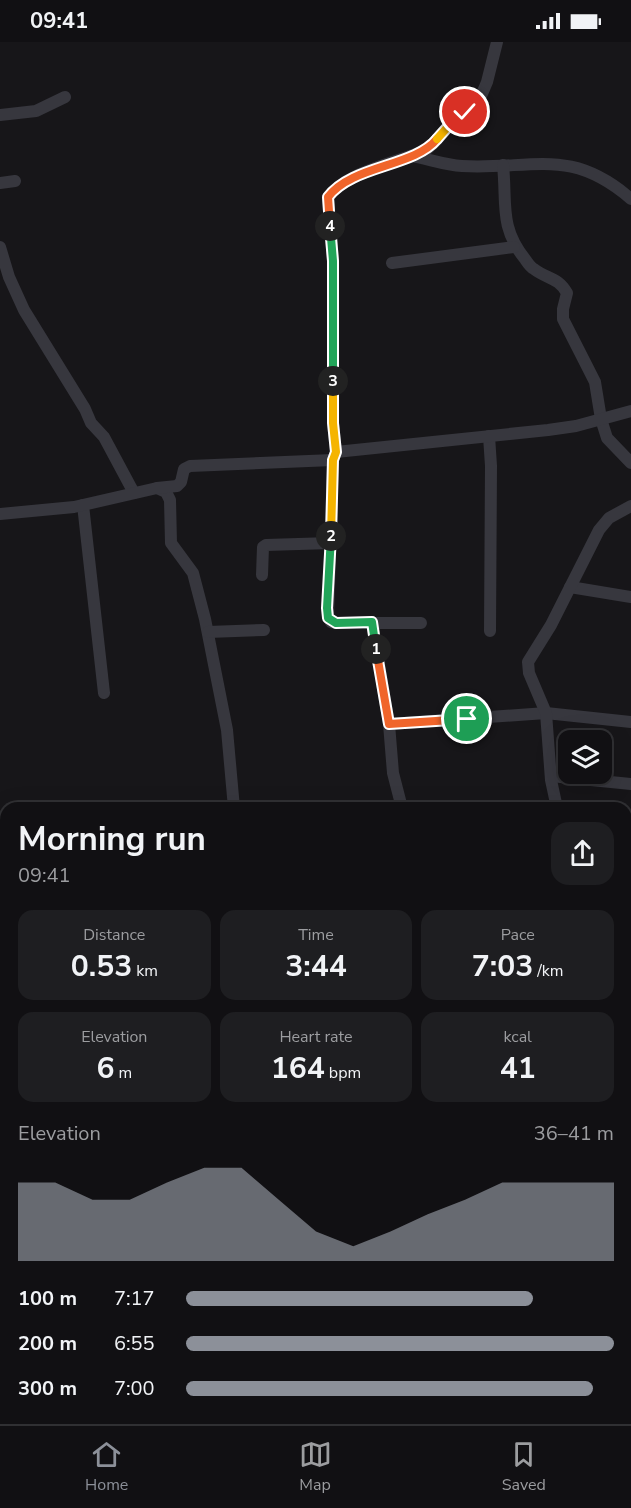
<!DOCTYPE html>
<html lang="en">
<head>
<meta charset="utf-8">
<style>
	:root { --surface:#111013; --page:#1e1e21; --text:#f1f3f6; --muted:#9c9da0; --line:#303033; --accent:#8c9099 }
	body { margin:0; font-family:"Nunito Sans",sans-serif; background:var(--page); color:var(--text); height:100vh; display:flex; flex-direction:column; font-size:22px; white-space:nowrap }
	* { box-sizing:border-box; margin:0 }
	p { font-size:20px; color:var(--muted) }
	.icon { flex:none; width:33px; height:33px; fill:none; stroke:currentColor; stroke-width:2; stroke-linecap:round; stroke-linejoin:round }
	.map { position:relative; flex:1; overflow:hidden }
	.drawer { position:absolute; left:0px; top:760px; width:632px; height:622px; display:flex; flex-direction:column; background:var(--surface); border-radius:18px 18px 0 0; box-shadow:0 6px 24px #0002,0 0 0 2px var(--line) }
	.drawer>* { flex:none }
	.tools { position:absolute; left:558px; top:688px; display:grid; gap:12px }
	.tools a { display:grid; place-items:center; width:54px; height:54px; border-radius:12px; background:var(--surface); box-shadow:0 6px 24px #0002,0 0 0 2px var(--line); font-size:30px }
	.pin { position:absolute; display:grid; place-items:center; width:51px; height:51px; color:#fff; margin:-26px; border:3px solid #fff; border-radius:50%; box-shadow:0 2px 6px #0007 }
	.km { position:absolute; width:30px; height:30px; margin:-15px; border-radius:50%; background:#222; color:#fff; font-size:16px; line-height:30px; text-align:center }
	.round { display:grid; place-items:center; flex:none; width:63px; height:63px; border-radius:18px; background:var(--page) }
	.summary { display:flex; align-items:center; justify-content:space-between; height:102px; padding:0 18px }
	h1 { font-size:33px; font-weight:700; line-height:45px }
	.metrics { display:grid; grid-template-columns:repeat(3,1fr); gap:9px; height:102px; padding:6px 18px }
	.metrics div { display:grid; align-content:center; border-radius:15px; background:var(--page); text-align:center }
	.metrics b { font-size:30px; font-weight:700 }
	.metrics small { font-size:16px; font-weight:400 }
	.metrics p { font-size:16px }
	.chart { height:168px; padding:12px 18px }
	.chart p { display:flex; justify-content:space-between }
	.chart svg { width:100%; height:108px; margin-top:6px; fill:var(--accent); opacity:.7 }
	ul { padding:0 18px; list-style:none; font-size:20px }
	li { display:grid; grid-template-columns:96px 72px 1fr; align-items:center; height:45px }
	li i { height:15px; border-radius:8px; background:var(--accent) }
	.status { display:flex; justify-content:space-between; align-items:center; height:42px; padding:0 30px; background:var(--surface); direction:ltr }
	.status svg { height:16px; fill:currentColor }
	.dock { display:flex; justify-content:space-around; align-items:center; height:84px; border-top:2px solid var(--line); background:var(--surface); font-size:16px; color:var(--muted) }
	.dock a { display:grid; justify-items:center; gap:3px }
	.dock .on { color:var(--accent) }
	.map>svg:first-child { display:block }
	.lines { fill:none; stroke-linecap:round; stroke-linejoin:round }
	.minor { stroke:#37373e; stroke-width:12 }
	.split-1-casing { stroke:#fff; stroke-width:12 }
	.split-2-casing { stroke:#fff; stroke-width:12 }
	.split-3-casing { stroke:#fff; stroke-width:12 }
	.split-4-casing { stroke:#fff; stroke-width:12 }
	.split-5-casing { stroke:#fff; stroke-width:12 }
	.split-6-casing { stroke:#fff; stroke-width:12 }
	.split-1 { stroke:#f0652b; stroke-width:8 }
	.split-2 { stroke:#22a559; stroke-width:8 }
	.split-3 { stroke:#f5b400; stroke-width:8 }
	.split-4 { stroke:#22a559; stroke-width:8 }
	.split-5 { stroke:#f0652b; stroke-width:8 }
	.split-6 { stroke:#f5b400; stroke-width:8 }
</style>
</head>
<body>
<div class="status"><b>09:41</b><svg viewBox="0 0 49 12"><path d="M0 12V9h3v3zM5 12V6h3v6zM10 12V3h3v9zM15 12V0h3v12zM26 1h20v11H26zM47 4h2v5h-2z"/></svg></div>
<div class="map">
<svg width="631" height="1382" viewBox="0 0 631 1382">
	<rect width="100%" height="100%" fill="#171619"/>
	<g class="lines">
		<!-- minor -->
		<g class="minor">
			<path d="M0 73 36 69 65 55"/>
			<path d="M412 114C429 117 445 123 462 124 532 128 570 104 631 157"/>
			<path d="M503 123C507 161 499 185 525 217 527 220 530 225 534 227 547 237 558 235 567 251L563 267V277L595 340 601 377 607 396 631 421"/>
			<path d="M0 141 15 139"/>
			<path d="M0 205 9 235 24 268 85 367 91 381 104 395 134 451"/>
			<path d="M392 221 514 205"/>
			<path d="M489 394 491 424 490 589"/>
			<path d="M336 410 548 388 576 384 631 369"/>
			<path d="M157 446 166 450 170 458 171 501 193 531 205 577 227 688 234 766"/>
			<path d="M83 463 104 651"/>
			<path d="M0 472 74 465 157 446 177 444 181 440 184 427 190 424 333 418"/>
			<path d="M262 533 263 505 266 503 331 501"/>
			<path d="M570 545 631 555"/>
			<path d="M372 580 389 682 393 731 402 766"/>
			<path d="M421 581H336L331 580 328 574 333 418 336 410 333 381V219L328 155C348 129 396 121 426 108L435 100 453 79 476 66 487 40 497 0"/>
			<path d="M208 590 264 588"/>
			<path d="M389 682 546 671 631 680"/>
			<path d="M551 734 631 742"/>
			<path d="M557 766 551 738 546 671 529 631 528 620 551 583 599 488 609 476 631 464"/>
			<path d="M0 828 6 861"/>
			<path d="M626 830 631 831"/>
			<path d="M626 925H631"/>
			<path d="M0 1113H6"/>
			<path d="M626 1115 631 1114"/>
			<path d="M626 1255H631"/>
			<path d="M154 1377 155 1382"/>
			<path d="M537 1377V1382"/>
			<path d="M382 1382V1377"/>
		</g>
	</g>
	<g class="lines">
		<!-- split-1 casing -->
		<g class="split-1-casing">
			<path id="split-1" d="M376 607 389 682 467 677"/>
		</g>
		<!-- split-2 casing -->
		<g class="split-2-casing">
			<path id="split-2" d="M331 494 327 566 328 576 336 581 372 580 376 607"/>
		</g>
		<!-- split-3 casing -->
		<g class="split-3-casing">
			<path id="split-3" d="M331 494 333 418 336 410 333 381V339"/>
		</g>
		<!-- split-4 casing -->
		<g class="split-4-casing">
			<path id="split-4" d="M330 184 333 219V339"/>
		</g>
		<!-- split-5 casing -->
		<g class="split-5-casing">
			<path id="split-5" d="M330 184 328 155C352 123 414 125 437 97"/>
		</g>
		<!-- split-6 casing -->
		<g class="split-6-casing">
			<path id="split-6" d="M437 97 453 79 465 70"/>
		</g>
		<!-- split-1 -->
		<use href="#split-1" class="split-1"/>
		<!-- split-2 -->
		<use href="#split-2" class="split-2"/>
		<!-- split-3 -->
		<use href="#split-3" class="split-3"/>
		<!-- split-4 -->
		<use href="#split-4" class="split-4"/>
		<!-- split-5 -->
		<use href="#split-5" class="split-5"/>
		<!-- split-6 -->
		<use href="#split-6" class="split-6"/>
	</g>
</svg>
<div class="tools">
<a><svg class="icon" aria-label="layers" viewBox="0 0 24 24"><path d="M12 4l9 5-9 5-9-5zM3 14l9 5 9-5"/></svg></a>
</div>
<div class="pin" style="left:467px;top:677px;background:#1e9e55"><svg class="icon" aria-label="arrive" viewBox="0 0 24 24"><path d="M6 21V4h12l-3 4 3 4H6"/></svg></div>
<div class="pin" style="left:465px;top:70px;background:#d93025"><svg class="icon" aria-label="check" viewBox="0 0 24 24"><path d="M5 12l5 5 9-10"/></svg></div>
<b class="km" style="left:376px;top:607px">1</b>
<b class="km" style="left:331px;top:494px">2</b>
<b class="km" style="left:333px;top:339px">3</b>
<b class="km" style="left:330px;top:184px">4</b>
<section class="drawer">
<div class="summary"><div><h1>Morning run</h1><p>09:41</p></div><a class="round"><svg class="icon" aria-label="share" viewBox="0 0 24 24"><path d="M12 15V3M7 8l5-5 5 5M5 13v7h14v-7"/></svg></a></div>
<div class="metrics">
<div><p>Distance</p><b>0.53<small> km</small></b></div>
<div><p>Time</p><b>3:44</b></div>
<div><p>Pace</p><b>7:03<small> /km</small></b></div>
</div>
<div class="metrics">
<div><p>Elevation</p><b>6<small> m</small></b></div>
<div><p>Heart rate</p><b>164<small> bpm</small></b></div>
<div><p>kcal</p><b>41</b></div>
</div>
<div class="chart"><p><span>Elevation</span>36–41 m</p>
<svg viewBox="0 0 160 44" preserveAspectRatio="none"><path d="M0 44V12L10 12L20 19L30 19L40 12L50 6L60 6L70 19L80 32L90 38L100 32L110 25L120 19L130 12L140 12L150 12L160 12V44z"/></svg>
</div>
<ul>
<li><b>100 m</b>7:17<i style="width:81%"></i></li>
<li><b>200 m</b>6:55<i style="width:100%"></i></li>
<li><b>300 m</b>7:00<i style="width:95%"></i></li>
</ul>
</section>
</div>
<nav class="dock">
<a class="on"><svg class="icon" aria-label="home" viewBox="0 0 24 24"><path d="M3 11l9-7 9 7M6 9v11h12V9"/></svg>Home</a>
<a><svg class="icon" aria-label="map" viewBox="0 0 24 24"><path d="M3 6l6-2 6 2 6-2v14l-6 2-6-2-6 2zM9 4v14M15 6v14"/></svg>Map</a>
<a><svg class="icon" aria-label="saved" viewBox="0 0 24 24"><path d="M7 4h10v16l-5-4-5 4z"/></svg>Saved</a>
</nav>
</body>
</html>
